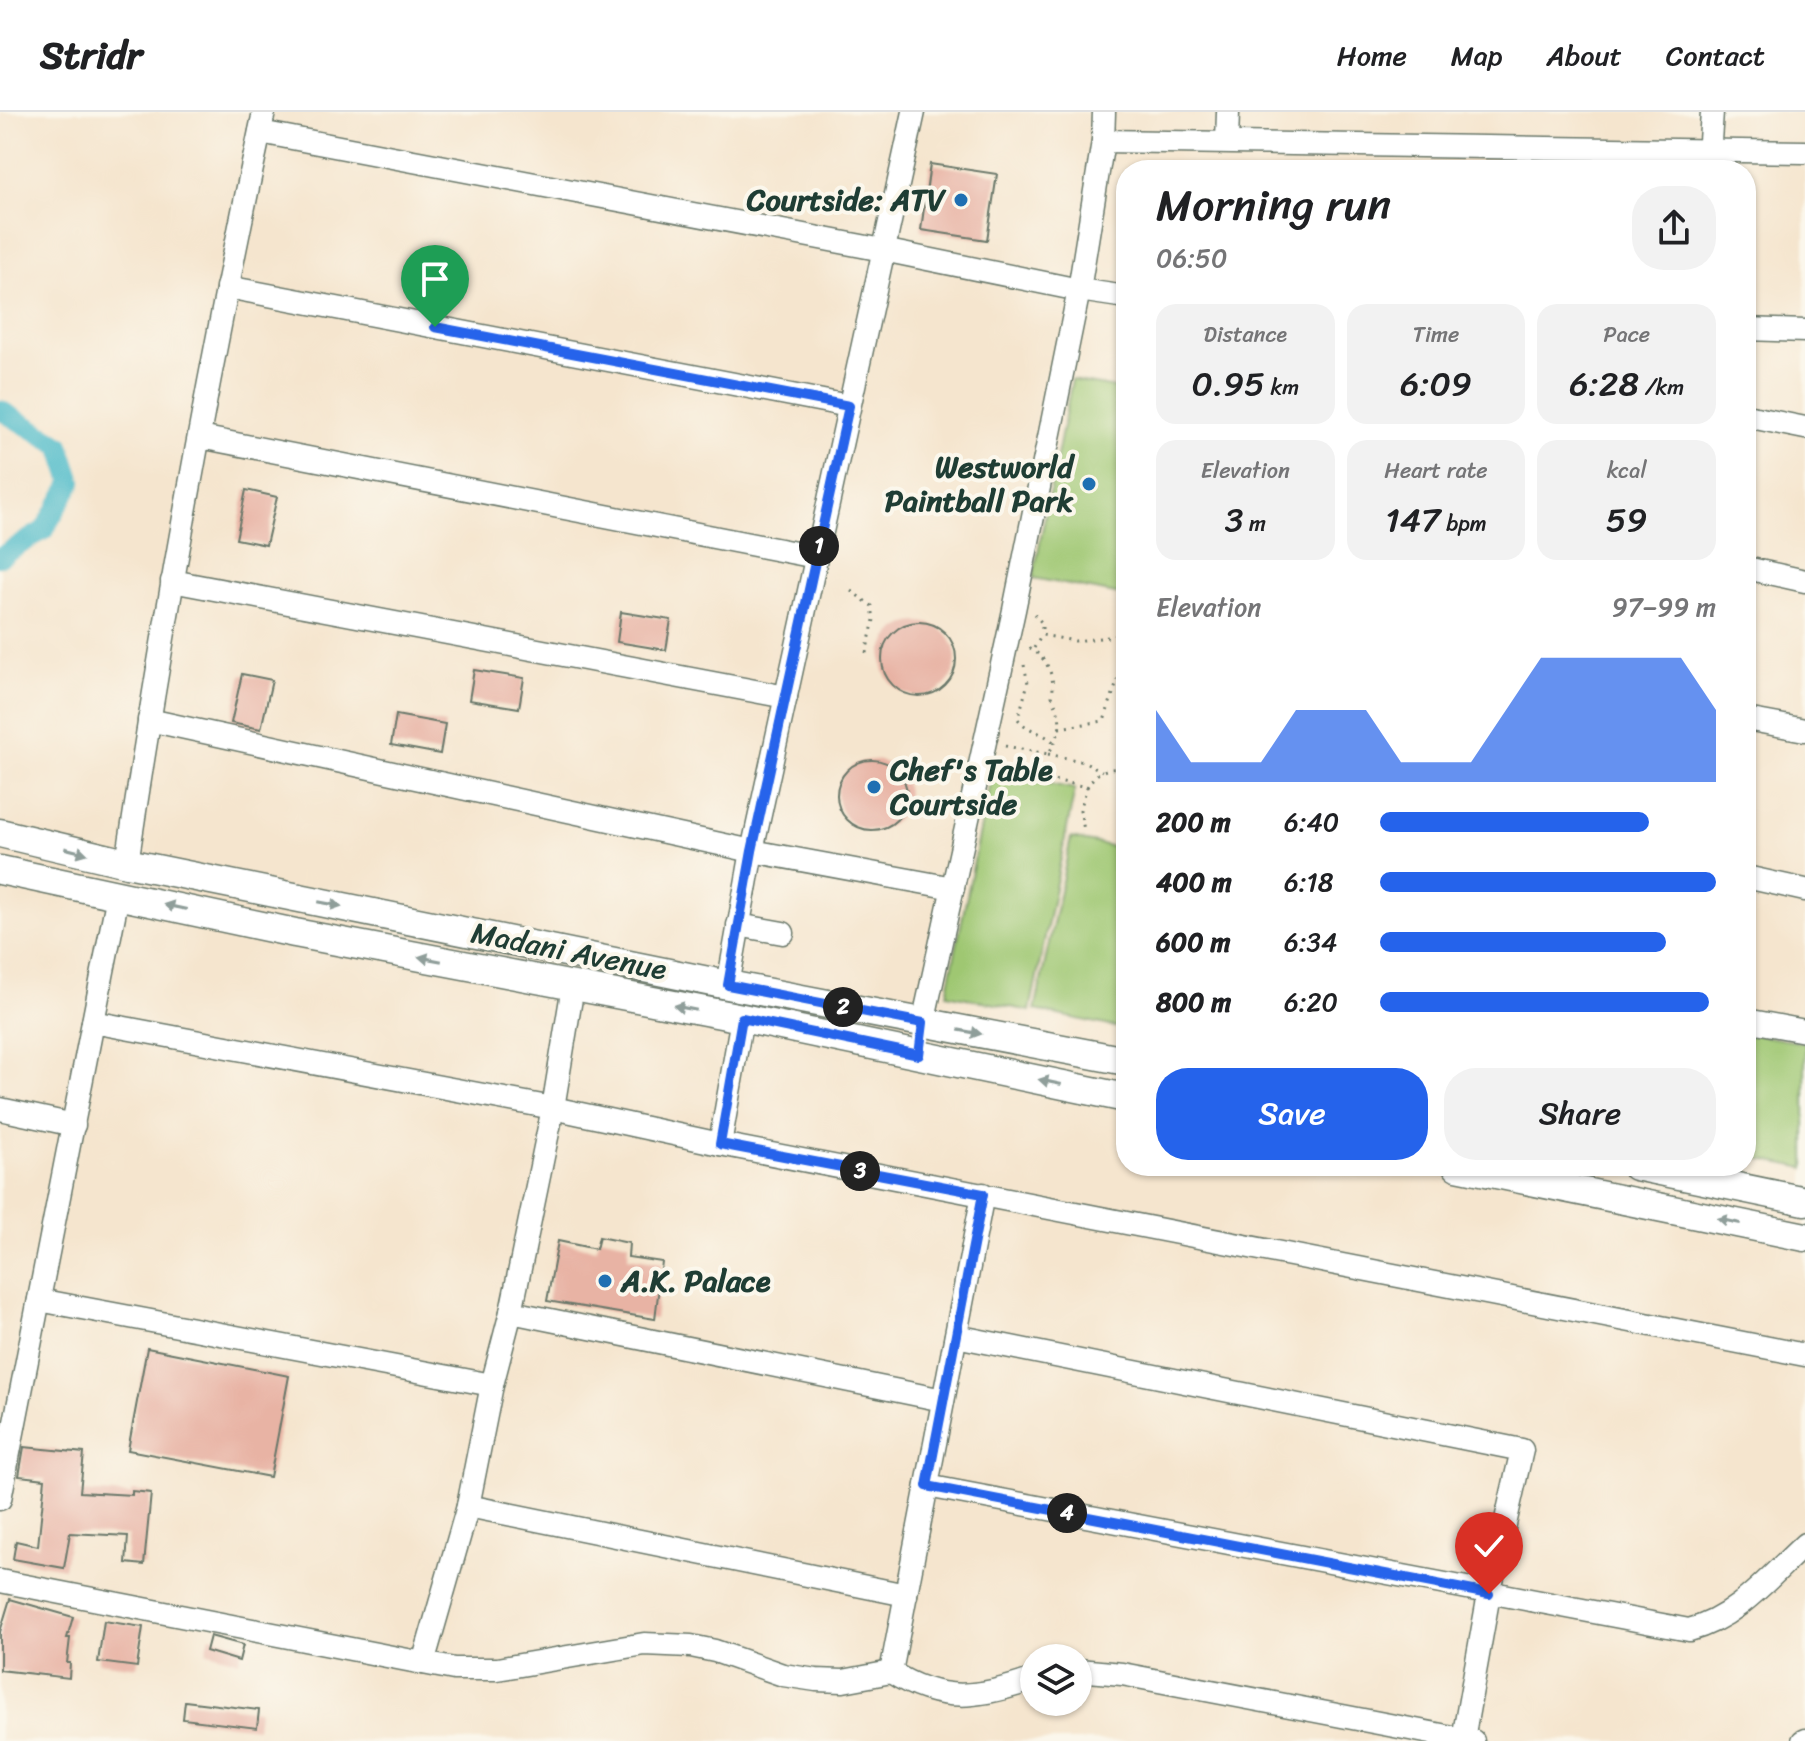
<!DOCTYPE html>
<html lang="en">
<head>
<meta charset="utf-8">
<style>
	:root { --surface:#fff; --page:#f2f2f2; --text:#202124; --muted:#757577; --line:#e0e0e0; --accent:#2563eb }
	body { margin:0; font-family:Sriracha,sans-serif; background:var(--page); color:var(--text); height:100vh; display:flex; flex-direction:column; font-size:30px; white-space:nowrap }
	* { box-sizing:border-box; margin:0 }
	p { font-size:26px; color:var(--muted) }
	.icon { flex:none; width:44px; height:44px; fill:none; stroke:currentColor; stroke-width:2; stroke-linecap:round; stroke-linejoin:round }
	.map { position:relative; flex:1; overflow:hidden }
	.details { position:absolute; left:1116px; top:48px; width:640px; height:1016px; display:flex; flex-direction:column; background:var(--surface); border-radius:32px; box-shadow:0 2px 6px #0004 }
	.details>* { flex:none }
	.tools { position:absolute; left:1020px; top:1532px; display:grid; gap:16px }
	.tools a { display:grid; place-items:center; width:72px; height:72px; border-radius:50%; background:var(--surface); box-shadow:0 2px 6px #0004; font-size:40px }
	.pin { position:absolute; display:grid; place-items:center; width:68px; height:68px; color:#fff; margin:-82px -34px; border-radius:50% 50% 50% 0; rotate:-45deg; box-shadow:0 0 8px #0007 }
	.pin .icon { rotate:45deg }
	.km { position:absolute; width:40px; height:40px; margin:-20px; border-radius:50%; background:#222; color:#fff; font-size:22px; line-height:40px; text-align:center }
	.round { display:grid; place-items:center; flex:none; width:84px; height:84px; border-radius:32px; background:var(--page) }
	.summary { display:flex; align-items:center; justify-content:space-between; height:136px; padding:0 40px }
	h1 { font-size:44px; font-weight:600; line-height:60px }
	.figures { display:grid; grid-template-columns:repeat(3,1fr); gap:12px; height:136px; padding:8px 40px }
	.figures div { display:grid; align-content:center; border-radius:20px; background:var(--page); text-align:center }
	.figures b { font-size:34px; font-weight:600 }
	.figures small { font-size:22px; font-weight:400 }
	.figures p { font-size:22px }
	.chart { height:224px; padding:16px 40px }
	.chart p { display:flex; justify-content:space-between }
	.chart svg { width:100%; height:144px; margin-top:8px; fill:var(--accent); opacity:.7 }
	.cta { display:flex; gap:16px; margin-top:auto; padding:16px 40px }
	.cta a { flex:1; height:92px; border-radius:32px; background:var(--accent); color:#fff; font-size:32px; font-weight:600; line-height:92px; text-align:center }
	.cta a+a { background:var(--page); color:var(--text) }
	ul { padding:0 40px; list-style:none; font-size:26px }
	li { display:grid; grid-template-columns:128px 96px 1fr; align-items:center; height:60px }
	li i { height:20px; border-radius:10px; background:var(--accent) }
	header { display:flex; align-items:center; gap:48px; box-sizing:border-box; height:112px; padding:0 40px; background:var(--surface); border-bottom:2px solid var(--line) }
	header strong { font-size:38px }
	nav { display:flex; gap:44px; margin-inline-start:auto; font-size:28px }
	.map>svg:first-child { display:block }
	.green { fill:#9fc772; stroke:#5f8253; stroke-width:2 }
	.lines { fill:none; stroke-linecap:round; stroke-linejoin:round }
	.canal { stroke:#4fbbc9; stroke-width:20 }
	.building { fill:#e8b3a4 }
	.minor-casing { stroke:#6a786a; stroke-width:25 }
	.major-casing { stroke:#6a786a; stroke-width:31 }
	.path { stroke:#6a786a; stroke-width:3; stroke-dasharray:2 6; stroke-linecap:butt }
	.minor { stroke:#fff; stroke-width:22 }
	.major { stroke:#fff; stroke-width:28 }
	.oneway { fill:#8f9e9a }
	.route-casing { stroke:#fff; stroke-width:16 }
	.route { stroke:#2563eb; stroke-width:10 }
	.poi-dot { fill:#1f6fb2; stroke:#fbf7ec; stroke-width:3 }
	.labels { text-anchor:middle; stroke-width:8; stroke-linejoin:round; paint-order:stroke }
	.poi-label { font-size:30px; font-weight:bold; fill:#1f3d34; stroke:#fbf7ec; text-anchor:end }
	.street-label { font-size:30px; fill:#1f3d34; stroke:#fbf7ec }
</style>
</head>
<body>
<header>
<strong>Stridr</strong>
<nav><a>Home</a><a>Map</a><a>About</a><a>Contact</a></nav>
</header>
<div class="map">
<svg width="1805" height="1629" viewBox="0 0 1805 1629">
	<rect width="100%" height="100%" fill="#fbf7ec"/>
	<filter id="ink" filterUnits="userSpaceOnUse"><feTurbulence type="fractalNoise" baseFrequency=".0125" numOctaves="2"/><feDisplacementMap in="SourceGraphic" scale="16" xChannelSelector="R" yChannelSelector="G"/><feConvolveMatrix kernelMatrix="1 2 1 2 8 2 1 2 1" color-interpolation-filters="sRGB"/></filter>
	<filter id="wash" filterUnits="userSpaceOnUse"><feTurbulence type="fractalNoise" baseFrequency=".006" numOctaves="4" result="noise"/><feDisplacementMap in="SourceGraphic" scale="32" xChannelSelector="R" yChannelSelector="G"/><feGaussianBlur stdDeviation="1.8" result="paint"/><feColorMatrix in="noise" values="0 0 0 0 0 0 0 0 0 0 0 0 0 0 0 0 0 1.4 0 .05"/><feComposite in="paint" operator="in"/></filter>
	<g filter="url(#wash)">
		<rect width="100%" height="100%" fill="#f5e5ce"/>
		<!-- green -->
		<g class="green">
			<path d="M1072 268 1126 278V484L1033 466Z"/>
			<path d="M992 660 1075 677 1030 899 947 882Z"/>
			<path d="M1071 726 1126 737V889L1120 916 1035 898Z"/>
			<path d="M1746 921 1805 931V1056L1746 1044Z"/>
		</g>
		<g class="lines">
			<!-- canal -->
			<path class="canal" d="M0 298 60 333 72 370 44 418 0 445"/>
		</g>
		<g id="blocks">
			<!-- building -->
			<g class="building">
				<path d="M930 52 997 62 987 128 921 118Z"/>
				<path d="M246 378 277 385 266 433 236 427Z"/>
				<path d="M621 500 671 508 666 538 617 530Z"/>
				<circle cx="919" cy="547" r="37"/>
				<path d="M474 558 524 566 519 596 469 588Z"/>
				<path d="M242 562 272 568 261 617 231 611Z"/>
				<path d="M396 603 445 612 440 642 391 633Z"/>
				<circle cx="872" cy="683" r="35"/>
				<path d="M599 1125 629 1131 628 1145 662 1150 655 1207 547 1189 558 1129 596 1137Z"/>
				<path d="M147 1236 289 1264 270 1365 128 1338Z"/>
				<path d="M24 1335 84 1341 80 1380 132 1383V1379L151 1381 144 1453 126 1451 128 1424 70 1421 64 1456 13 1447 16 1429 38 1434 45 1367 19 1364Z"/>
				<path d="M10 1487 73 1505 67 1526H70L67 1551H70L69 1566 0 1558V1520Z"/>
				<path d="M104 1509 143 1515 137 1555 98 1550Z"/>
				<path d="M210 1524 243 1533 239 1549 206 1539Z"/>
				<path d="M185 1589 259 1598 257 1616 183 1607Z"/>
			</g>
		</g>
	</g>
	<g filter="url(#ink)">
		<use href="#blocks" fill-opacity="0" stroke="#6a786a" stroke-width="2"/>
		<g class="lines">
			<!-- minor casing -->
			<g class="minor-casing">
				<g id="minor">
					<path d="M260 20 883 138 1079 178 1126 185"/>
					<path d="M1103 29 1805 40"/>
					<path d="M1227 30 1228 0"/>
					<path d="M1708 58 1712 0"/>
					<path d="M227 175 849 294"/>
					<path d="M1746 217 1805 219"/>
					<path d="M1746 304 1805 316"/>
					<path d="M200 325 816 445"/>
					<path d="M1746 456 1805 469"/>
					<path d="M172 469 786 585"/>
					<path d="M1746 607 1805 618"/>
					<path d="M149 608 752 739 953 776"/>
					<path d="M127 751C165 500 210 249 264 0"/>
					<path d="M1746 765 1805 778"/>
					<path d="M738 813 783 821"/>
					<path d="M728 873 752 739 914 0"/>
					<path d="M1746 908 1805 919"/>
					<path d="M93 910 118 783"/>
					<path d="M923 911 1014 498 1079 178 1103 29 1104 0"/>
					<path d="M0 997 74 1013"/>
					<path d="M720 1032 742 906"/>
					<path d="M39 1188 492 1273"/>
					<path d="M511 1200 943 1288"/>
					<path d="M956 1224 1522 1338 1489 1482 1463 1627"/>
					<path d="M927 1374 1689 1518C1737 1506 1770 1464 1805 1432"/>
					<path d="M0 1387 93 910 553 996 720 1032 1805 1243"/>
					<path d="M468 1394 906 1483"/>
					<path d="M0 1469 454 1557H497L644 1532 691 1534 715 1539 783 1563 816 1568 843 1569 891 1560C940 1592 980 1586 1034 1567"/>
					<path d="M423 1551 468 1394 492 1273 511 1200 553 996 573 874"/>
					<path d="M1078 1558 1122 1562 1473 1629"/>
					<path d="M891 1560 983 1082"/>
					<path d="M1803 1629 1805 1628"/>
				</g>
			</g>
			<!-- major casing -->
			<g class="major-casing">
				<g id="major">
					<path d="M0 721 127 751 728 873 1126 949"/>
					<path d="M0 758 295 821 742 906 1126 986"/>
					<path d="M1457 1054 1805 1125"/>
					<path d="M1636 1054 1805 1089"/>
				</g>
			</g>
			<!-- path -->
			<g class="path">
				<path d="M851 479 872 494 874 508 865 545"/>
				<path d="M1034 502 1042 511V523"/>
				<path d="M1034 536 1042 523 1075 529 1116 524 1126 525"/>
				<path d="M1024 553 1028 571 1018 607C1026 619 1045 620 1055 632"/>
				<path d="M1059 616 1104 609 1126 543"/>
				<path d="M1005 634 1048 642C1063 619 1063 608 1052 584 1056 567 1047 544 1030 537L1027 539"/>
				<path d="M1048 642 1085 650 1102 659"/>
				<path d="M1000 657 1087 675 1080 698 1084 718"/>
				<path d="M1087 675C1096 659 1107 655 1126 657"/>
			</g>
			<!-- minor -->
			<use href="#minor" class="minor"/>
			<!-- major -->
			<use href="#major" class="major"/>
		</g>
		<!-- one-way arrows -->
		<defs><path id="oneway-solid" d="M-6-.8H1V-3.2L6.5 0L1 3.2V.8H-6Z" transform="scale(2)"/></defs>
		<g class="oneway">
			<use href="#oneway-solid" transform="translate(76 739) rotate(14)"/>
			<use href="#oneway-solid" transform="translate(330 792) rotate(11)"/>
			<use href="#oneway-solid" transform="translate(175 795) rotate(-168)"/>
			<use href="#oneway-solid" transform="translate(430 847) rotate(-169)"/>
			<use href="#oneway-solid" transform="translate(685 896) rotate(-169)"/>
			<use href="#oneway-solid" transform="translate(970 920) rotate(10)"/>
			<use href="#oneway-solid" transform="translate(1050 970) rotate(-168)"/>
			<use href="#oneway-solid" transform="translate(1729 1109) rotate(-168)"/>
		</g>
	</g>
	<g class="lines" filter="url(#ink)">
		<!-- route casing -->
		<g class="route-casing">
			<path id="route" d="M435 215 849 294 752 739 728 873 923 911 919 943 742 906 720 1032 983 1082 927 1374 1489 1482"/>
		</g>
		<!-- route -->
		<use href="#route" class="route"/>
	</g>
	<!-- markers -->
	<g class="poi-dot">
		<circle cx="961" cy="88" r="8"/>
		<circle cx="1089" cy="372" r="8"/>
		<circle cx="874" cy="675" r="8"/>
		<circle cx="605" cy="1169" r="8"/>
	</g>
	<g class="labels">
		<!-- poi labels -->
		<g class="poi-label">
			<text x="945" y="98">Courtside: ATV</text>
			<text x="1073" y="365">Westworld<tspan x="1073" dy="34">Paintball Park</tspan></text>
			<text x="890" y="668" text-anchor="start">Chef's Table<tspan x="890" dy="34">Courtside</tspan></text>
			<text x="621" y="1179" text-anchor="start">A.K. Palace</text>
		</g>
		<!-- street labels -->
		<g class="street-label">
			<text transform="translate(569 839) rotate(11)" y="10">Madani Avenue</text>
		</g>
	</g>
</svg>
<div class="tools">
<a><svg class="icon" aria-label="layers" viewBox="0 0 24 24"><path d="M12 4l9 5-9 5-9-5zM3 14l9 5 9-5"/></svg></a>
</div>
<div class="pin" style="left:435px;top:215px;background:#1e9e55"><svg class="icon" aria-label="arrive" viewBox="0 0 24 24"><path d="M6 21V4h12l-3 4 3 4H6"/></svg></div>
<div class="pin" style="left:1489px;top:1482px;background:#d93025"><svg class="icon" aria-label="check" viewBox="0 0 24 24"><path d="M5 12l5 5 9-10"/></svg></div>
<b class="km" style="left:819px;top:434px">1</b>
<b class="km" style="left:843px;top:895px">2</b>
<b class="km" style="left:860px;top:1059px">3</b>
<b class="km" style="left:1067px;top:1401px">4</b>
<section class="details">
<div class="summary"><div><h1>Morning run</h1><p>06:50</p></div><a class="round"><svg class="icon" aria-label="share" viewBox="0 0 24 24"><path d="M12 15V3M7 8l5-5 5 5M5 13v7h14v-7"/></svg></a></div>
<div class="figures">
<div><p>Distance</p><b>0.95<small> km</small></b></div>
<div><p>Time</p><b>6:09</b></div>
<div><p>Pace</p><b>6:28<small> /km</small></b></div>
</div>
<div class="figures">
<div><p>Elevation</p><b>3<small> m</small></b></div>
<div><p>Heart rate</p><b>147<small> bpm</small></b></div>
<div><p>kcal</p><b>59</b></div>
</div>
<div class="chart"><p><span>Elevation</span>97–99 m</p>
<svg viewBox="0 0 160 44" preserveAspectRatio="none"><path d="M0 44V22L10 38L20 38L30 38L40 22L50 22L60 22L70 38L80 38L90 38L100 22L110 6L120 6L130 6L140 6L150 6L160 22V44z"/></svg>
</div>
<ul>
<li><b>200 m</b>6:40<i style="width:80%"></i></li>
<li><b>400 m</b>6:18<i style="width:100%"></i></li>
<li><b>600 m</b>6:34<i style="width:85%"></i></li>
<li><b>800 m</b>6:20<i style="width:98%"></i></li>
</ul>
<div class="cta"><a>Save</a><a>Share</a></div>
</section>
</div>
</body>
</html>
